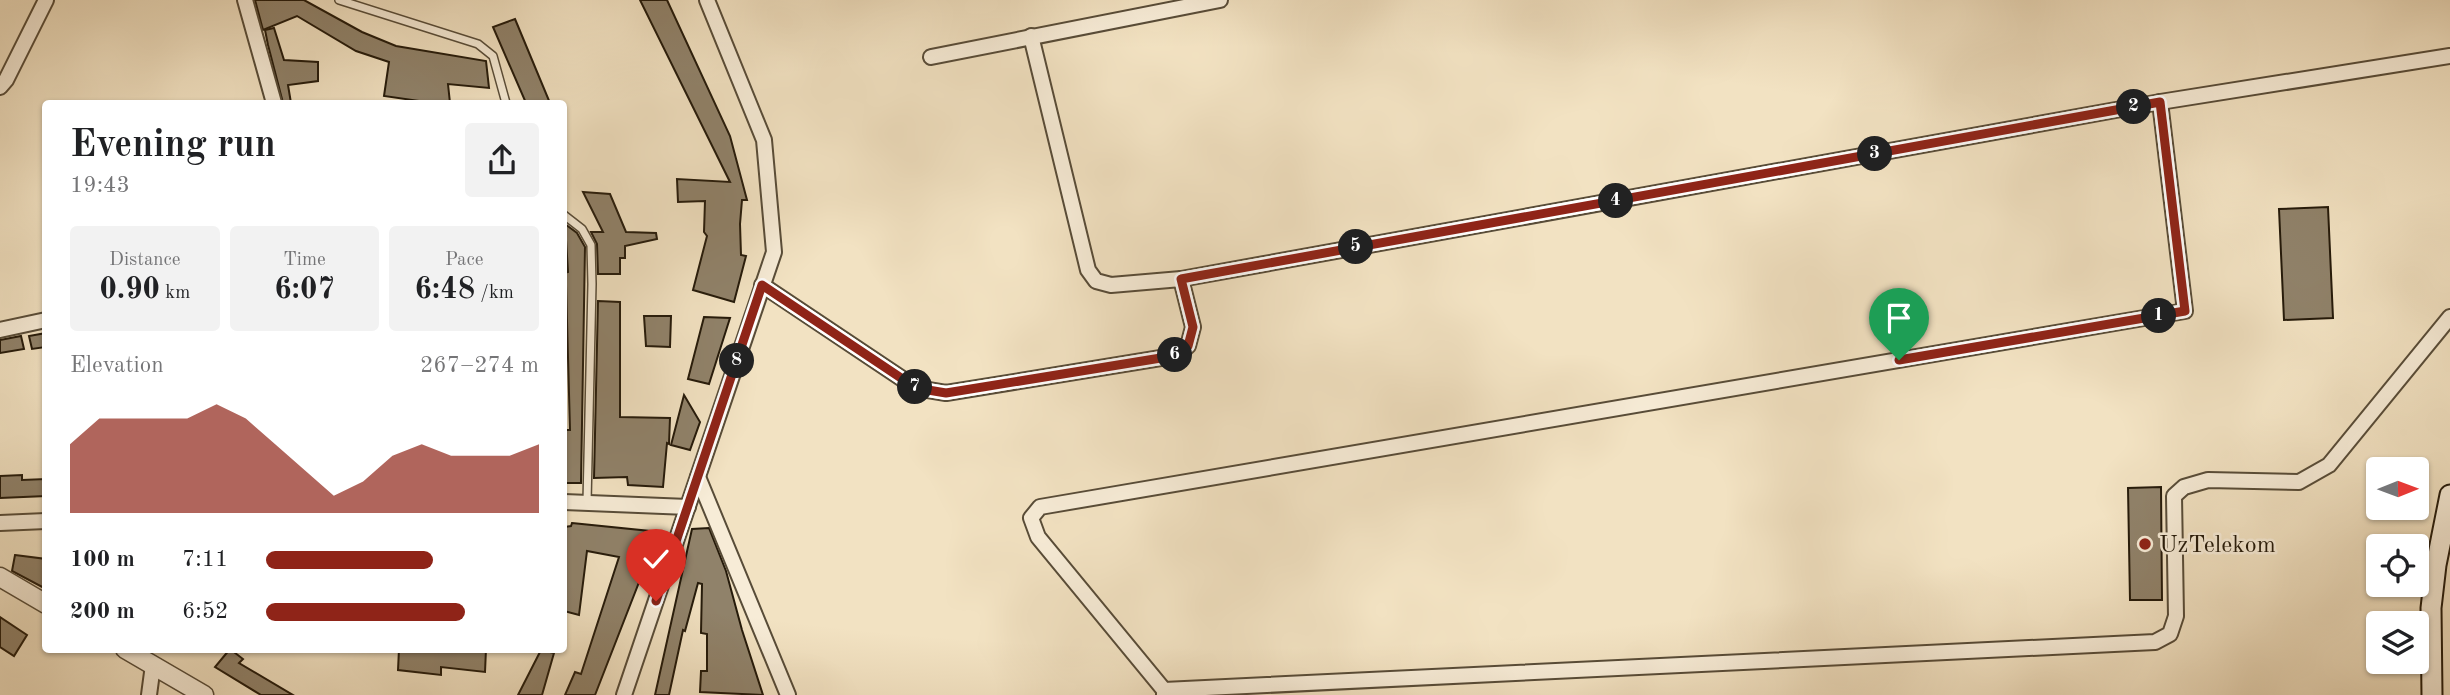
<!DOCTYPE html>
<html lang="en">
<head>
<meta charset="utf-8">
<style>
	:root { --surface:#fff; --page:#f2f2f2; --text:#202124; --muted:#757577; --accent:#8f2418 }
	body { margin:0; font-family:"Old Standard TT",serif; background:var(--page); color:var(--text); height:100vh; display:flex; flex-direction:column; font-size:26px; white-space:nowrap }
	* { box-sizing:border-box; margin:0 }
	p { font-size:23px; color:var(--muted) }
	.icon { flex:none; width:38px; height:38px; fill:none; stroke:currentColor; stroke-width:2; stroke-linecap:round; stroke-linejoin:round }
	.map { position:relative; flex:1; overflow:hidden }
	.side { position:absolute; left:42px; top:100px; width:525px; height:553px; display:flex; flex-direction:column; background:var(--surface); border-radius:7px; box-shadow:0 2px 5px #0004 }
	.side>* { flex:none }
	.needle { width:46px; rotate:89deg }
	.controls { position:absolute; left:2366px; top:457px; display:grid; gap:14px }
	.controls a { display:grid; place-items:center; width:63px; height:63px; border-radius:7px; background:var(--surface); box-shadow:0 2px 5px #0004; font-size:35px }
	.pin { position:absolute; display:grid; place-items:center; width:60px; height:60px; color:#fff; margin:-72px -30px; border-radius:50% 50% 50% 0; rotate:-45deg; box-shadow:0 0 7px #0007 }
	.pin .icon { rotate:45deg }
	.km { position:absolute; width:35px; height:35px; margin:-18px; border-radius:50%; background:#222; color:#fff; font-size:19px; line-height:35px; text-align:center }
	.round { display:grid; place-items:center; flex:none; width:74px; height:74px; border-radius:7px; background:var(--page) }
	.headline { display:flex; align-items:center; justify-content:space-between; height:119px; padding:0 28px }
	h1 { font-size:38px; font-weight:700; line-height:52px }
	.stats { display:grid; grid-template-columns:repeat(3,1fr); gap:10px; height:119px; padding:7px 28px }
	.stats div { display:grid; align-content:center; border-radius:7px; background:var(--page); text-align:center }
	.stats b { font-size:30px; font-weight:700 }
	.stats small { font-size:19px; font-weight:400 }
	.stats p { font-size:19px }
	.chart { height:196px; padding:14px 28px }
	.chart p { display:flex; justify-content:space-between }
	.chart svg { width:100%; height:126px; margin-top:7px; fill:var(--accent); opacity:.7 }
	ul { padding:0 28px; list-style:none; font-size:23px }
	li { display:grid; grid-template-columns:112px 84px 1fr; align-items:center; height:52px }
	li i { height:18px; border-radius:9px; background:var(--accent) }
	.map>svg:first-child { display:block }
	.building { fill:#90826a; stroke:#251a0a; stroke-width:2 }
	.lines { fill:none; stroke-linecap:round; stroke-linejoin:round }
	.service-casing { stroke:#584c38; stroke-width:10 }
	.minor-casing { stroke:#584c38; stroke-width:18 }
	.tertiary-casing { stroke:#584c38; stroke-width:21 }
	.secondary-casing { stroke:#251a0a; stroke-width:23 }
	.service { stroke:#f7ecd7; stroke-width:7 }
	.minor { stroke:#f7ecd7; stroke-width:14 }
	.tertiary { stroke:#f7ecd7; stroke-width:18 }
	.secondary { stroke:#f7ecd7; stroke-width:19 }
	.route-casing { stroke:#fff; stroke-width:14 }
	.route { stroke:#8f2418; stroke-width:9 }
	.poi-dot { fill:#8f2418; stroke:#f7ecd7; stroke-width:2.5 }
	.labels { text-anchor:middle; stroke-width:5; stroke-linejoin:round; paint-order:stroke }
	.poi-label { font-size:24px; fill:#251a0a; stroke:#f7ecd7; text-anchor:start }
</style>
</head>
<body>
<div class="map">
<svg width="2450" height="695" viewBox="0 0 2450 695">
	<rect width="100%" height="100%" fill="#f2e2c2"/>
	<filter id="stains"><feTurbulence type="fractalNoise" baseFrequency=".00286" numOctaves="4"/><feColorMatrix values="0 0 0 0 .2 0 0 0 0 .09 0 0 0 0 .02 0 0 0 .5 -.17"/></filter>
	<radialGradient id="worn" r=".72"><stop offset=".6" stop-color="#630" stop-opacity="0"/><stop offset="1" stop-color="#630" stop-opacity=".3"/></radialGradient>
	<!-- building -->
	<g class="building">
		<path d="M255 0H304L362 32 396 46 486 61 489 88 448 84 450 103H433L384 96 389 62 356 51 297 16 263 30Z"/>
		<path d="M640 0H667L730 136 747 200H742L740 224 741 255 746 256 734 302 693 290 707 236 704 232 705 201 678 202 677 179 730 182Z"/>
		<path d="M515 19 550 103H526L493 27Z"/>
		<path d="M274 28 284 60 318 62V81L288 85 291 103H283L268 45 265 30Z"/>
		<path d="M583 192 610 194 626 232 656 233 657 239 625 246V258H620V274H598L597 244 591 232H603Z"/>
		<path d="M2328 207 2333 318 2284 320 2279 209Z"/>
		<path d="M565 224 577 233 585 247 581 483H564L565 430H570L566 285H564V273L568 272Z"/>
		<path d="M598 301 620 302V417L670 418 669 444 667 443 663 487 628 485 627 477 594 478Z"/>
		<path d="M644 316H671L670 347 646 346Z"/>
		<path d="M704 317 730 318 709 384 688 379Z"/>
		<path d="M46 333V347L32 349 29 336Z"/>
		<path d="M21 336 24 349 0 353V340Z"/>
		<path d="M684 395 700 422 690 450 671 445Z"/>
		<path d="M22 475V480L46 479V496L0 498V476Z"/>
		<path d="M2161 487 2162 600H2130L2128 488Z"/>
		<path d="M572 523 650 531V554L595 695H565L575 672 581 674 619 557 587 551 579 615 564 611V527L571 526Z"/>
		<path d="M709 528 726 571 742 630 763 695 700 692 701 671H707V634L701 633 702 584 698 583 685 631 683 630 669 695H655L692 529Z"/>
		<path d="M15 555 46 559V589L12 571Z"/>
		<path d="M0 617 27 635 14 656 0 647Z"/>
		<path d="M230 649 243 659 239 663 293 695H261L215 667Z"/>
		<path d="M399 649H486L485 672 441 667V675L398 670Z"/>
		<path d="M541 650 554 653 542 695H518Z"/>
	</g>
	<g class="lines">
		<!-- service casing -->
		<g class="service-casing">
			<g id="service">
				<path d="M339 0 478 44 493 56 506 103"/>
				<path d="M564 215 582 229 591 245 592 284 587 502"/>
			</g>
		</g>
		<!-- minor casing -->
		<g class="minor-casing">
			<g id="minor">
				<path d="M245 0 274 103"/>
				<path d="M1031 36 1088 270 1096 281 1111 285 1181 279 2160 102 2450 56"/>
				<path d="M931 57 1220 0"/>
				<path d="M0 87 6 80 46 0"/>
				<path d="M762 285 916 388 946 393 1173 356 1188 346 1193 327 1181 279"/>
				<path d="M0 330 46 320"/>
				<path d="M698 477 788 695"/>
				<path d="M564 502 688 507"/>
				<path d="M0 523 46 521"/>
				<path d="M1164 690 2155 642 2170 634 2176 616 2174 496 2184 487 2208 480 2299 482 2329 465 2450 317"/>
				<path d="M149 695 153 665"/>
				<path d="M624 695 774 252 764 140 707 0"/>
				<path d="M1164 695V690L1038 537 1031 518 1040 507 2185 311 2160 102"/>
			</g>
		</g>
		<!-- tertiary casing -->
		<g class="tertiary-casing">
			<g id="tertiary">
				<path d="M0 577 46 604"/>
				<path d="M125 649 204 695"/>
			</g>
		</g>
		<!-- secondary casing -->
		<g class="secondary-casing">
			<path id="secondary" d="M2432 695 2431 608 2436 565 2450 495"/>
		</g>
		<!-- service -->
		<use href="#service" class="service"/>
		<!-- minor -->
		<use href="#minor" class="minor"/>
		<!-- tertiary -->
		<use href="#tertiary" class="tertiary"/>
		<!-- secondary -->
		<use href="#secondary" class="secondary"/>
	</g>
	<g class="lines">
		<!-- route casing -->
		<g class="route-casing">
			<path id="route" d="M656 601 762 285 916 388 946 393 1173 356 1188 346 1193 327 1181 279 2160 102 2185 311 1899 360"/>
		</g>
		<!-- route -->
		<use href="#route" class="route"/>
	</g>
	<!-- markers -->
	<circle class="poi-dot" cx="2145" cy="544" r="7"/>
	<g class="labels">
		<!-- poi labels -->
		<g class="poi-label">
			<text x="2159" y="552">UzTelekom</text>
		</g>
	</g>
	<rect width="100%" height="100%" filter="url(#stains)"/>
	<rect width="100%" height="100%" fill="url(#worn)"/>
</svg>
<div class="controls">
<a><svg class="needle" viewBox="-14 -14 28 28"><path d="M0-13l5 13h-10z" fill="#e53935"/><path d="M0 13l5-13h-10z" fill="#757577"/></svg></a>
<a><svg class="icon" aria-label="locate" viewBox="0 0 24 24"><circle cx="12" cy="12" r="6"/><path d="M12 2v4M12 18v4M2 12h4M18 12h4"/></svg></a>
<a><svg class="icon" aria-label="layers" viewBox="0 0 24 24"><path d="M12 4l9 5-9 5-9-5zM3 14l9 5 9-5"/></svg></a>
</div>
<div class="pin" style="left:1899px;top:360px;background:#1e9e55"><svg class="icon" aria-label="arrive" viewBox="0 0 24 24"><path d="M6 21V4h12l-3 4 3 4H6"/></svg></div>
<div class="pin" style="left:656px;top:601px;background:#d93025"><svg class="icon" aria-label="check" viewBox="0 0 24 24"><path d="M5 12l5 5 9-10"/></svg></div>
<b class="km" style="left:2159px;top:316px">1</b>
<b class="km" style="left:2134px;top:107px">2</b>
<b class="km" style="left:1875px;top:154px">3</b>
<b class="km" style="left:1616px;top:201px">4</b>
<b class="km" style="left:1356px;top:247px">5</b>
<b class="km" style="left:1175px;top:355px">6</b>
<b class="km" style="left:915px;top:387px">7</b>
<b class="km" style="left:737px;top:361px">8</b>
<section class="side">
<div class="headline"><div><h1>Evening run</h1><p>19:43</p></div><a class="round"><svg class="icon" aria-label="share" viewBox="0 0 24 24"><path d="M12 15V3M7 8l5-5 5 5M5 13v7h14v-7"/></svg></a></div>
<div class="stats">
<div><p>Distance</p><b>0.90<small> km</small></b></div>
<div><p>Time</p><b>6:07</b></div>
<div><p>Pace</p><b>6:48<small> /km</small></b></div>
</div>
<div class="chart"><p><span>Elevation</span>267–274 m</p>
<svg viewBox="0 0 160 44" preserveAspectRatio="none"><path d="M0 44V20L10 11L20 11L30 11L40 11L50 6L60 11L70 20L80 29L90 38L100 33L110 24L120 20L130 24L140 24L150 24L160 20V44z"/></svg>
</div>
<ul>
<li><b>100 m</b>7:11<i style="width:61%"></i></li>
<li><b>200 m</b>6:52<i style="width:73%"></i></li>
</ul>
</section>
</div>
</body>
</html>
